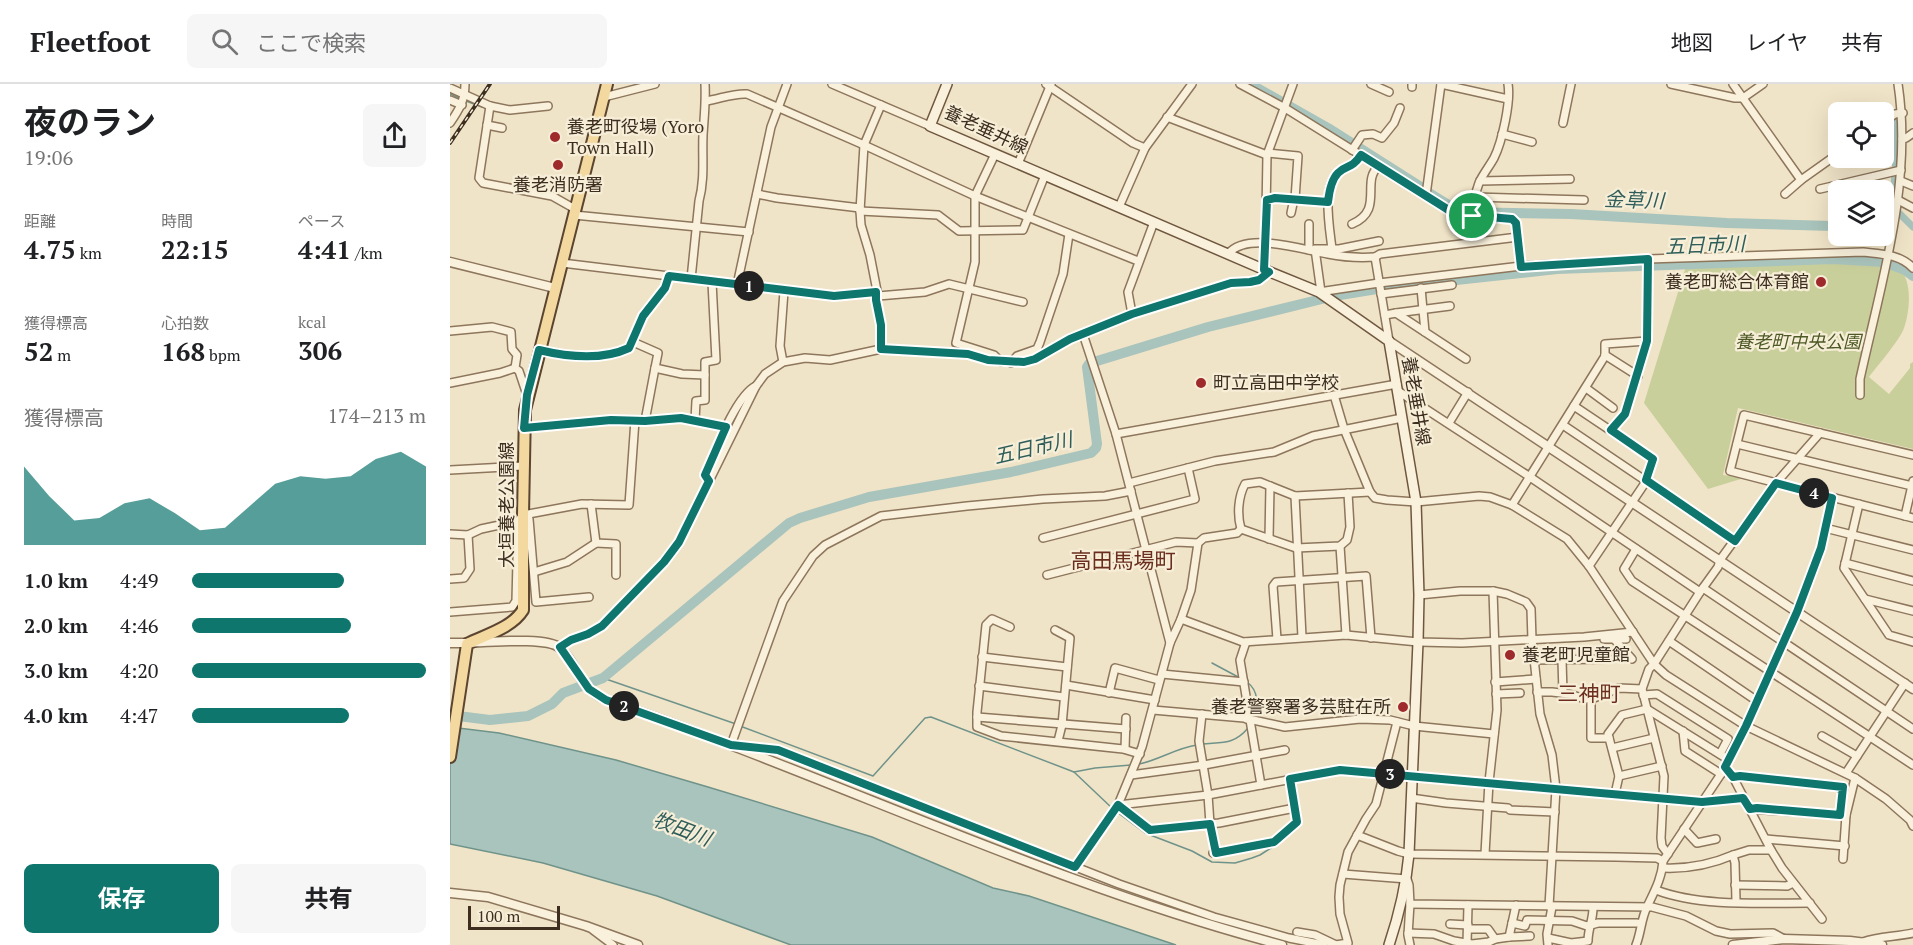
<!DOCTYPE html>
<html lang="ja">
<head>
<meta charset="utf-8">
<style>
	:root { --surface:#fff; --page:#f6f6f6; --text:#202124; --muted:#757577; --line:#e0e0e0; --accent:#0f766e }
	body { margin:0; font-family:"PT Serif","Noto Sans JP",serif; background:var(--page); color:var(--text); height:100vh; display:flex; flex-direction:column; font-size:22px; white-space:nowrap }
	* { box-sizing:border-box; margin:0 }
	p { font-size:20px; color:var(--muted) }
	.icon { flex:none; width:33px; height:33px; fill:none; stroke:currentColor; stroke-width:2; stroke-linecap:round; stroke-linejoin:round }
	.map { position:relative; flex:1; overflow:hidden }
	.sheet { display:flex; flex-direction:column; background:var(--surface); width:450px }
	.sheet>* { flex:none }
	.fabs { position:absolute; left:1378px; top:18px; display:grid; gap:12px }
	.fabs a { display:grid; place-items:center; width:66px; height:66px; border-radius:9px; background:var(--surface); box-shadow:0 6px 24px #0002; font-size:30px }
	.scale { position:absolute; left:18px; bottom:15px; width:92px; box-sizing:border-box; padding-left:6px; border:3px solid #3d2e20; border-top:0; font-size:16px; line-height:21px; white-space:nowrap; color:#3d2e20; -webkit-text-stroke:4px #f7eed8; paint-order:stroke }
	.pin { position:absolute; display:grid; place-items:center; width:51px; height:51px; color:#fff; margin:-26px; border:3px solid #fff; border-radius:50%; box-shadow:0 2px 6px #0007 }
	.km { position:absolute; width:30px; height:30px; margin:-15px; border-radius:50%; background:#222; color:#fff; font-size:16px; line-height:30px; text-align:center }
	.round { display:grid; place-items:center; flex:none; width:63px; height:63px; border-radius:9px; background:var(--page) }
	.head { display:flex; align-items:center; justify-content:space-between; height:102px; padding:0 24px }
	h1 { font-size:33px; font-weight:700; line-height:45px }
	.figures { display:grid; grid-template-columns:repeat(3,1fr); gap:9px; height:102px; padding:6px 24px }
	.figures div { display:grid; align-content:center }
	.figures b { font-size:26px; font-weight:700 }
	.figures small { font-size:16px; font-weight:400 }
	.figures p { font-size:16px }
	.chart { height:168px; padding:12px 24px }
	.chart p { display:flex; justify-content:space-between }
	.chart svg { width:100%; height:108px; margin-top:6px; fill:var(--accent); opacity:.7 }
	.action { display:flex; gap:12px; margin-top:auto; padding:12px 24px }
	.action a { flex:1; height:69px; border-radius:9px; background:var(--accent); color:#fff; font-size:24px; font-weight:700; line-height:69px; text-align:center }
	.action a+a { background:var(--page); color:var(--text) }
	ul { padding:0 24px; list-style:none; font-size:20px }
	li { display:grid; grid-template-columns:96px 72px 1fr; align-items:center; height:45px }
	li i { height:15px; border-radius:8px; background:var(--accent) }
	header { display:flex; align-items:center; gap:36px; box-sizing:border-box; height:84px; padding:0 30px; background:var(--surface); border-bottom:2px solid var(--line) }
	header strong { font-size:28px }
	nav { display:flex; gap:33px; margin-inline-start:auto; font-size:21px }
	.search { width:420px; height:54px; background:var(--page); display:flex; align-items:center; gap:15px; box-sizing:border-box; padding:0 21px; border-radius:9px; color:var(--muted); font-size:22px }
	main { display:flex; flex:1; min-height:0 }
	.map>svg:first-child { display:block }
	.green { fill:#c9cf9b }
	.water { fill:#a9c4bc; stroke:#6f938a; stroke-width:1.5 }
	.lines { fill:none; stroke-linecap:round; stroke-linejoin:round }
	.stream { stroke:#6f938a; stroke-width:1.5 }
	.canal { stroke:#a9c4bc; stroke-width:7 }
	.river { stroke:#a9c4bc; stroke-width:10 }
	.minor-casing { stroke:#8d765c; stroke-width:10 }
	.tertiary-casing { stroke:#8d765c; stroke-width:11 }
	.secondary-casing { stroke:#6f573f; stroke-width:12 }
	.primary-casing { stroke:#5b4430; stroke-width:14 }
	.minor { stroke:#faf1dc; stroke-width:7 }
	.tertiary { stroke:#faf1dc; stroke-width:8 }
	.secondary { stroke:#faf1dc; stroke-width:9 }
	.primary { stroke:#f3d9a0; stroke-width:10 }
	.rail-casing { stroke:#3d2e20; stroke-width:4 }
	.rail { stroke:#f7eed8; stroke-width:1.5; stroke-dasharray:4.5; stroke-linecap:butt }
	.route-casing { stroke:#fff; stroke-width:12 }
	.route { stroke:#0f766e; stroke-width:8 }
	.poi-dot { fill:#9e2a2b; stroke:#f7eed8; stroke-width:2 }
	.labels { text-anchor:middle; stroke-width:4.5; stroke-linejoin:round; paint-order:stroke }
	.poi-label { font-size:18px; fill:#3d2e20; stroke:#f7eed8; text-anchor:start }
	.street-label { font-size:18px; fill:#3d2e20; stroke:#f7eed8 }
	.park-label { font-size:18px; font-style:italic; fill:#4d5a26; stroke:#f7eed8 }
	.water-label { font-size:20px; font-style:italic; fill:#2f5d5a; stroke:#f7eed8 }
	.quarter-label { font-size:21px; fill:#6b2e1e; stroke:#f7eed8 }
</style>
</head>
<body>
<header>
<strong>Fleetfoot</strong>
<div class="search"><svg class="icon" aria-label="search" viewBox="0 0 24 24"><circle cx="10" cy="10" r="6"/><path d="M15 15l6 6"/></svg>ここで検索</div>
<nav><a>地図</a><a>レイヤ</a><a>共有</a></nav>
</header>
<main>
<section class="sheet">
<div class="head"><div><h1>夜のラン</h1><p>19:06</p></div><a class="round"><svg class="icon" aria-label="share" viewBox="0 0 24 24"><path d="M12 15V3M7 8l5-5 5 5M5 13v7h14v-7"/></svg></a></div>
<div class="figures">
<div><p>距離</p><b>4.75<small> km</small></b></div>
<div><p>時間</p><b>22:15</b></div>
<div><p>ペース</p><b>4:41<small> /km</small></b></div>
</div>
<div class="figures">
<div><p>獲得標高</p><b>52<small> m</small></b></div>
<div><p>心拍数</p><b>168<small> bpm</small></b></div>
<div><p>kcal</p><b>306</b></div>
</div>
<div class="chart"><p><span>獲得標高</span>174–213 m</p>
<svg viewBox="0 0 160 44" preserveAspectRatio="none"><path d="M0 44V12L10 24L20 34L30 33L40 27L50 25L60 31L70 38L80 37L90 28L100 19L110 16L120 17L130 16L140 9L150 6L160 12V44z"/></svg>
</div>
<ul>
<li><b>1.0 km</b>4:49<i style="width:65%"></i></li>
<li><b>2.0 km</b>4:46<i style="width:68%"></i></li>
<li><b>3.0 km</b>4:20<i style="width:100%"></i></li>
<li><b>4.0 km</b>4:47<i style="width:67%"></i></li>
</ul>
<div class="action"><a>保存</a><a>共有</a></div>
</section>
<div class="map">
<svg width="1463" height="861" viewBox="0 0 1463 861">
	<rect width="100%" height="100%" fill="#f0e4c8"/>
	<!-- green -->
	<path class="green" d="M1393 177C1411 179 1432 178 1448 185 1463 193 1460 228 1454 244 1450 256 1428 281 1419 293L1439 310 1460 284V280L1463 278V365L1288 324 1273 391 1294 394 1258 405 1194 319 1236 182Z"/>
	<!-- water -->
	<path class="water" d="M0 643 49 649 166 676 258 703 422 753 543 804 579 812 726 861H341L207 812 93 779 0 760Z"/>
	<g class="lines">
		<!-- stream -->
		<g class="stream">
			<path d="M0 10 9 14"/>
			<path d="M16 17 32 23"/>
			<path d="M762 579 790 594"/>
			<path d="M153 594 286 640"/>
			<path d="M797 598C810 608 807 620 803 634"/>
			<path d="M290 642 423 692 475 634 481 633 624 688 663 725"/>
			<path d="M752 660C772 658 784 661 798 644"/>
			<path d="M689 680C709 676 726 664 747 661"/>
			<path d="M624 688 645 684 681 681"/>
			<path d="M667 728 695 749 742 767 762 778 785 779 802 774 810 771 827 760"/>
		</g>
		<!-- canal -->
		<g class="canal">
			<path d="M1438 123 1441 125"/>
			<path d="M1450 130 1463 143"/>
		</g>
		<!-- river -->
		<g class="river">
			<path d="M800 0 878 44 974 105"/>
			<path d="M1447 82 1448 34"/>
			<path d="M979 109 1010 128 1121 130 1277 139 1383 142 1389 133"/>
			<path d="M1434 122 1438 123 1446 107V95"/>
			<path d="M0 631 40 636 78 632 102 620 113 609 153 594 339 439 350 434 419 413 561 388 641 369 646 364 647 360 637 283 639 280 647 277 758 243 884 212 933 204 1107 185 1383 175 1434 178 1455 186 1463 192"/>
		</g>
		<!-- minor casing -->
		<g class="minor-casing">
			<g id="minor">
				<path d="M382 0 480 42"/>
				<path d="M596 0 683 59 695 64"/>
				<path d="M790 0 835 24 1005 130 1062 135 1066 139 1071 182"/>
				<path d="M921 0 939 8"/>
				<path d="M962 0V3"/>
				<path d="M991 0 1058 15"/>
				<path d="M1221 0 1285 14H1293L1313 0"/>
				<path d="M1283 0 1351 96"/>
				<path d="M0 4 40 22 60 26 98 22"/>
				<path d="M154 13 205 0"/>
				<path d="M0 16 12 21"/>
				<path d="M256 17C270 15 283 9 297 10L414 61 525 112 688 177"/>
				<path d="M40 22 29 94 33 99 102 112 125 125"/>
				<path d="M717 33 817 71"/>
				<path d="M1434 38 1445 30 1453 29"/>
				<path d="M0 39C9 26 15 16 15 0"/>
				<path d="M1113 39 1121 0"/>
				<path d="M37 41 52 44"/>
				<path d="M1052 50 1082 58"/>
				<path d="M1452 55 1456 54 1463 49"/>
				<path d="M902 66 912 51 923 50 932 54 944 39 950 24"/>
				<path d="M818 69 848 72 845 115"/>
				<path d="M545 70 525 112V178L506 259 544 271 551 278"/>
				<path d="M568 80 601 0"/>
				<path d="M1030 97 1120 95"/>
				<path d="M1451 97 1463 102"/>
				<path d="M1370 105 1451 86"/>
				<path d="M307 110 327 114 410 124"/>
				<path d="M1335 110 1351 96 1389 69"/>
				<path d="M976 111 991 0"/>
				<path d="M1025 113 1134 116"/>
				<path d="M817 116 825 114 878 118"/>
				<path d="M1448 116 1463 124"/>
				<path d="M669 123 695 64 742 0"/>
				<path d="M410 127 488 131 509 147 573 146 595 91"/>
				<path d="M841 129 844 115"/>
				<path d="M124 131 299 148"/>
				<path d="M1022 132C1023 121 1025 110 1029 99 1033 90 1039 83 1044 74 1052 58 1061 18 1058 0"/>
				<path d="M859 140V166"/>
				<path d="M902 140C935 126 910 97 929 82"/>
				<path d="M882 165C880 146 871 101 889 88 900 80 902 84 911 71"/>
				<path d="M778 170C797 147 853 166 878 170 893 173 910 174 925 173L939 257"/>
				<path d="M925 173 930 170 1068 153"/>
				<path d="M112 179 384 212 426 208"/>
				<path d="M815 186 817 71 843 0"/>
				<path d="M241 195 249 117C255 95 252 73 253 51 254 34 256 18 255 0"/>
				<path d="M287 201 321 43 337 0"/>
				<path d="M971 204 975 248"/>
				<path d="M869 208 929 199 1071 182 1198 175 1413 168C1431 170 1450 170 1463 184"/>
				<path d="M871 208 865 165H889L929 157"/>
				<path d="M931 210 1002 201"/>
				<path d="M428 212 475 208 499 200 573 218"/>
				<path d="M946 229 1000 222"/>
				<path d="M682 230 678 208 704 138"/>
				<path d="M935 231 946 229 1016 275"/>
				<path d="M0 247 42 243 61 248 62 265 67 271 65 284 69 287 77 311"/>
				<path d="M633 250 666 350 720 559"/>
				<path d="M183 258 208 269 205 284 232 290 255 291"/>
				<path d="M431 265V241L426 216 428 212 420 171 411 141 410 127 414 61 431 21"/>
				<path d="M89 266C118 273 151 277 179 264L193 232 215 204 219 192"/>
				<path d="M1155 271 1188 292"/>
				<path d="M333 278 330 262 334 207"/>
				<path d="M561 279 567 272 587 265 590 258 613 190 619 150"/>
				<path d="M0 299 50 289 65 284"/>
				<path d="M1136 304 1163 324"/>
				<path d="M948 307 1080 393 1250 508"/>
				<path d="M884 311 894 345 920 408 925 414 937 416 966 418 1029 412 1040 413 1062 421 1117 455 1139 482 1204 580 1216 591 1296 642 1405 694 1436 715 1460 736 1463 742"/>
				<path d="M1410 311V295C1431 199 1463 99 1448 0"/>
				<path d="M1124 322 1203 375 1195 399 1139 482"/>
				<path d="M195 337 205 284"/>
				<path d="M245 337 246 317 255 316V278L266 276 262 198"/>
				<path d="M999 339 1018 308"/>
				<path d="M1113 341 1285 457"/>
				<path d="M74 344 161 336 195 337 231 334 276 343"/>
				<path d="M1161 346 1175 330 1197 257 1198 175"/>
				<path d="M666 350 947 300"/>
				<path d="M1287 360 1462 402"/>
				<path d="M1463 371 1294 331 1280 387 1463 434"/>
				<path d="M0 386 73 382"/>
				<path d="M259 397 255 391C264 370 286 311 306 302"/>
				<path d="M679 399 765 377 824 368 863 352 952 334"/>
				<path d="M681 407 655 412 593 415 517 422 431 432 375 461 363 472 333 517 281 661 328 666 669 800 764 833 839 854 874 861"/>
				<path d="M845 412 852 553"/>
				<path d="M141 420 146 459 166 460V491"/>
				<path d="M1409 420 1394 484 1439 551 1463 558"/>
				<path d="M1062 421 1155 272V260L1197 257"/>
				<path d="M73 431 79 435 86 518 139 513"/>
				<path d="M1455 432 1463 397"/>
				<path d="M1375 444 1463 466"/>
				<path d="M791 445C787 431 788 413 795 400L810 398 845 412 920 408"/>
				<path d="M0 450 18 451 31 445 68 437 73 431 132 420 179 421 185 336"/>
				<path d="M593 454 745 415 738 384"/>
				<path d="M819 455 820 402"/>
				<path d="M890 462 896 551"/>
				<path d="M1186 465 1174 485 1182 497 1463 681"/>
				<path d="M1395 479 1463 497"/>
				<path d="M84 488 117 478 146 459"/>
				<path d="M597 491 726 458 748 459"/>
				<path d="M0 495 14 494 20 485 18 451"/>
				<path d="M1253 504 1463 645"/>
				<path d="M969 511 1010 507H1043L1057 510 1076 518 1081 525 1082 556 1090 630 1102 671 1106 705 1099 822"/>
				<path d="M1415 515 1463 527"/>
				<path d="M0 528 62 523 66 517 68 437"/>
				<path d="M731 535 793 558 896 551 968 558 1012 559 1134 553 1183 548"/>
				<path d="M560 543 542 535 536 541 527 628V643L551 652 673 665 690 670"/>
				<path d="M605 546 620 554 612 641 608 657"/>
				<path d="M827 555 823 502 826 498 916 492 921 554"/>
				<path d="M1154 555H1176"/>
				<path d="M1164 555 1182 575"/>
				<path d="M1219 557 1307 617"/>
				<path d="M796 558 790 576 796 612 797 635"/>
				<path d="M110 563 121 556 138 550 152 542 214 478 229 458 306 302 315 290 333 278 355 274 380 276 431 265 518 270 538 276 574 278 585 275 620 255 682 230 781 199 800 198 809 196 819 188"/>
				<path d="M532 573 617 583"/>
				<path d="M1084 576 1159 575"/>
				<path d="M1112 576 1113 609"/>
				<path d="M712 590 794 598"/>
				<path d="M1045 598 1086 595"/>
				<path d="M616 601 705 616"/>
				<path d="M529 602 614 613"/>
				<path d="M1087 608H1102L1119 610 1135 615 1144 614 1169 604 1192 605"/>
				<path d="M659 609 665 584 709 596"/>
				<path d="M1046 610 1070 609"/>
				<path d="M1193 611 1207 610 1278 655 1270 670"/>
				<path d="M1141 614V654H1159"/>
				<path d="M703 626 794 634 835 643 910 635 940 636 964 642 1044 650"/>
				<path d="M752 630 749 657 758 711 760 740 766 769"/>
				<path d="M527 633 676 645"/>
				<path d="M800 636 811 701"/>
				<path d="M1233 647 1235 667 1271 690"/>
				<path d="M1372 652 1407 672"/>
				<path d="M1162 664 1204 654"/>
				<path d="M675 665 676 634"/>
				<path d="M1275 683 1283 693 1321 766H1299L1283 771"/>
				<path d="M1396 689 1455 599"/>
				<path d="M681 691 754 681 835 666"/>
				<path d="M1169 692 1212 682"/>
				<path d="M1283 693 1290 692 1393 703 1390 731"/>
				<path d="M1165 710 1169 692 1158 650 1172 631 1197 625 1279 676"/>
				<path d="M961 714 996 719 1058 724 1060 726 1105 728"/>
				<path d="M668 721 758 711 890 686 1252 718 1293 714"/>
				<path d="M668 721 700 746 769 739 845 724"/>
				<path d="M1300 725 1396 731"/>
				<path d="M1234 745 1247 759 1266 755"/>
				<path d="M907 751 948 767 959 770 1166 773 1207 774 1213 777"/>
				<path d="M1316 755 1395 762"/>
				<path d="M1321 766 1332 784 1372 835"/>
				<path d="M763 769 824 758 847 738 840 695"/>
				<path d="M1035 770 1039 698 1047 626 1043 507"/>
				<path d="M1218 770 1212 762 1211 754 1214 692 1192 605 1199 585 1204 580 1250 508 1268 483 1270 476 1326 399 1370 349"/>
				<path d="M1393 775 1396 731 1405 694"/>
				<path d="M625 783 668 721 692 663 720 559 731 535 741 506 748 459 754 454 787 449 791 445 846 464 890 462 897 456 900 443 898 409"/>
				<path d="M1213 784C1238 785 1260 781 1283 771L1285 779 1286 817"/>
				<path d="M893 790 957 795 959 801 960 820 1202 823 1236 832 1266 847 1280 850 1323 849 1334 855"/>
				<path d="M1285 801 1337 802 1343 799"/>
				<path d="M1206 806C1250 823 1313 819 1360 819"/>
				<path d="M960 820 958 851 960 861"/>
				<path d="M1066 821 1059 853 1080 852"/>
				<path d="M1062 839 1075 842 1077 836 1122 837 1137 842 1148 839H1187"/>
				<path d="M1000 840 1018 841"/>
				<path d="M1018 845H1038L1045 855 1059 853"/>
				<path d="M143 846 163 861"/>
				<path d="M847 848 865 851 886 861"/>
				<path d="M958 849 984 850 1004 857 1022 860 1039 858 1045 855"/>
				<path d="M1098 854 1121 859 1138 857C1138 845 1143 836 1143 824"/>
				<path d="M1413 858C1429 852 1446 853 1463 849"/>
				<path d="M1017 860 1018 821"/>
				<path d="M886 861 898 859 890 830 889 813 890 801 898 768 916 735 926 720 947 638"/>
				<path d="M1098 861 1097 850 1102 823"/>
				<path d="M1186 861C1191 849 1191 835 1197 823 1204 808 1212 794 1213 777L1271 690 1296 642 1347 528 1371 464 1382 414"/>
			</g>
		</g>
		<!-- tertiary casing -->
		<g class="tertiary-casing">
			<g id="tertiary">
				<path d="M0 178 105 204"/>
				<path d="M939 257 1463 605"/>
				<path d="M0 559C23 560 96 551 110 564 130 583 126 601 156 616 383 693 599 800 832 861"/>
				<path d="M0 809 38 813 136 842 188 861"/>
				<path d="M1283 861 1334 855 1400 857 1432 861"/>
			</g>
		</g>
		<!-- secondary casing -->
		<g class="secondary-casing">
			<path id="secondary" d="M497 0 480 42 815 186 869 208 939 257 966 418 969 511 968 558 959 770C956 802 949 831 939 861"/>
		</g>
		<!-- primary casing -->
		<g class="primary-casing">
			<path id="primary" d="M0 673 17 560C35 551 62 544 73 526V431L75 326 157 0"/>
		</g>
		<!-- minor -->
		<use href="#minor" class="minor"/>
		<!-- tertiary -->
		<use href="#tertiary" class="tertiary"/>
		<!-- secondary -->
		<use href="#secondary" class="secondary"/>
		<!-- primary -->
		<use href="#primary" class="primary"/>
		<!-- rail casing -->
		<g class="rail-casing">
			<path id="rail" d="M0 59 40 0"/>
		</g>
		<!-- rail -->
		<use href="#rail" class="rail"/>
	</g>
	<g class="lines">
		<!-- route casing -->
		<g class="route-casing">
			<path id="route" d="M911 71 1005 130 1062 135 1066 139 1071 183 1198 175 1197 257 1175 330 1161 346 1203 375 1196 396 1285 457 1326 399 1382 414 1371 464 1347 528 1296 642 1275 683 1283 693 1290 692 1393 703 1390 731 1307 724 1300 725 1293 714 1252 718 890 686 840 695 847 738 824 758 766 769 760 740 700 746 668 721 625 783 328 666 281 661 156 616 139 605 110 563 121 556 138 550 152 542 214 478 229 458 259 397 255 391 276 343 231 334 195 337 161 336 74 344 77 311 89 266C118 273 151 277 179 264L193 232 215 204 219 192 384 212 426 208V216L431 241V265L518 270 538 276 574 278 585 275 620 255 682 230 781 199 800 198 809 196 819 188 814 186 817 116 825 114 878 118C879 109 881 96 888 89 897 80 901 86 911 71Z"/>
		</g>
		<!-- route -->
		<use href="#route" class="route"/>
	</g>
	<!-- markers -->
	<g class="poi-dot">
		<circle cx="105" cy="53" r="6"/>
		<circle cx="108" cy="81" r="6"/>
		<circle cx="1371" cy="198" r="6"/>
		<circle cx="751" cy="299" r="6"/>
		<circle cx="1060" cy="571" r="6"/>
		<circle cx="953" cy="623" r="6"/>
	</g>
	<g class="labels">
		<!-- poi labels -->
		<g class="poi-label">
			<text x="117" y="49">養老町役場 (Yoro<tspan x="117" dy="21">Town Hall)</tspan></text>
			<text x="108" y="107" text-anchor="middle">養老消防署</text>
			<text x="1359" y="204" text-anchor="end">養老町総合体育館</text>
			<text x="763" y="305">町立高田中学校</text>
			<text x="1072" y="577">養老町児童館</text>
			<text x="941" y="629" text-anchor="end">養老警察署多芸駐在所</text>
		</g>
		<!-- street labels -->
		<g class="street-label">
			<text transform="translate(536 46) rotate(25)" y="6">養老垂井線</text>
			<text transform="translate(966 317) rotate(80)" y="6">養老垂井線</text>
			<text transform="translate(57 421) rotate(-90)" y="6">大垣養老公園線</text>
		</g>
		<!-- park labels -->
		<g class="park-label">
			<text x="1348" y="264">養老町中央公園</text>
		</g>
		<!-- water labels -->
		<g class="water-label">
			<text transform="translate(1184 116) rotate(2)" y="7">金草川</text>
			<text transform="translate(1255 161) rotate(-2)" y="7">五日市川</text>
			<text transform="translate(583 364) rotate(-13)" y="7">五日市川</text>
			<text transform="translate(232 745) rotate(21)" y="7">牧田川</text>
		</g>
		<!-- quarter labels -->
		<g class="quarter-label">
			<text x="673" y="484">高田馬場町</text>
			<text x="1139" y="617">三神町</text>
		</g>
	</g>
</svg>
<div class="fabs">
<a><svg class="icon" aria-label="locate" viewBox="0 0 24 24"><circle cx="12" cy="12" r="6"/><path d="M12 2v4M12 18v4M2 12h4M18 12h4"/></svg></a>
<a><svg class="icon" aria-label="layers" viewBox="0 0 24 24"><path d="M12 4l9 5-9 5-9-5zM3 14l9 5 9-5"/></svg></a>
</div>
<div class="scale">100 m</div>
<div class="pin" style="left:1022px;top:132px;background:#1e9e55"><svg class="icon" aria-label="arrive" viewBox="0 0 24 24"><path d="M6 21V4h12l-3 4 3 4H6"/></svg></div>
<b class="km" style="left:299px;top:202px">1</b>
<b class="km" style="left:174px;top:622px">2</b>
<b class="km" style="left:940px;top:690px">3</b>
<b class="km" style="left:1364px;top:409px">4</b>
</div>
</main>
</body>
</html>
